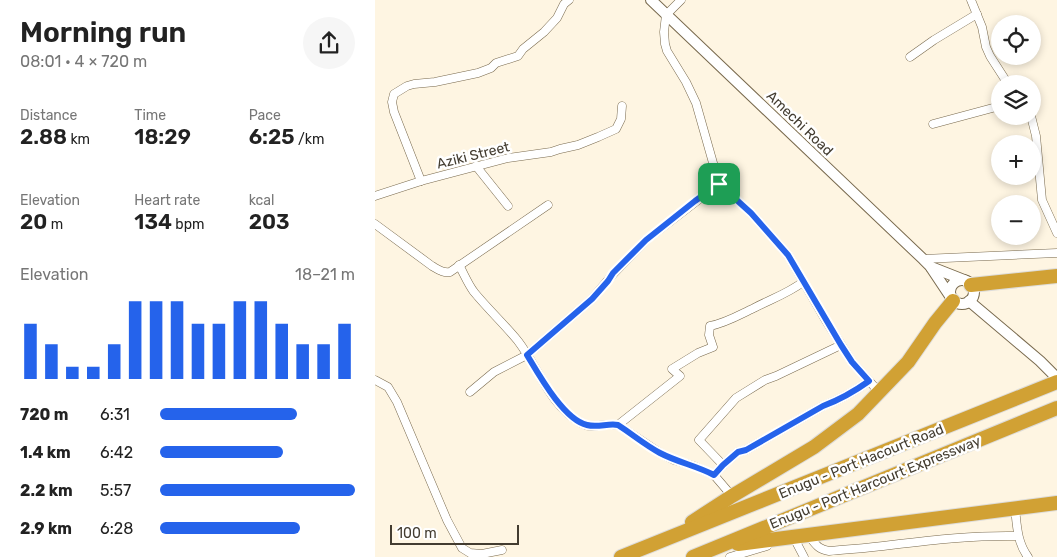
<!DOCTYPE html>
<html lang="en">
<head>
<meta charset="utf-8">
<style>
	:root { --surface:#fff; --page:#f6f6f6; --text:#222; --muted:#767676; --accent:#2563eb }
	body { margin:0; font-family:Rubik,sans-serif; background:var(--page); color:var(--text); height:100vh; display:flex; flex-direction:column; font-size:19px; white-space:nowrap }
	* { box-sizing:border-box; margin:0 }
	p { font-size:16px; color:var(--muted) }
	.icon { flex:none; width:28px; height:28px; fill:none; stroke:currentColor; stroke-width:2; stroke-linecap:round; stroke-linejoin:round }
	.map { position:relative; flex:1; overflow:hidden }
	.drawer { display:flex; flex-direction:column; background:var(--surface); width:375px }
	.drawer>* { flex:none }
	.fabs { position:absolute; left:616px; top:15px; display:grid; gap:10px }
	.fabs a { display:grid; place-items:center; width:50px; height:50px; border-radius:50%; background:var(--surface); box-shadow:0 2px 8px #0003; font-size:25px }
	.scale { position:absolute; left:15px; bottom:12px; width:129px; box-sizing:border-box; padding-left:5px; border:2px solid #433c30; border-top:0; font-size:14px; line-height:18px; white-space:nowrap; color:#433c30; -webkit-text-stroke:4px #fff; paint-order:stroke }
	.pin { position:absolute; display:grid; place-items:center; width:42px; height:42px; color:#fff; margin:-21px; border-radius:10px; box-shadow:0 2px 8px #0006 }
	.round { display:grid; place-items:center; flex:none; width:52px; height:52px; border-radius:26px; background:var(--page) }
	.headline { display:flex; align-items:center; justify-content:space-between; height:85px; padding:0 20px }
	h1 { font-size:28px; font-weight:600; line-height:38px }
	.metrics { display:grid; grid-template-columns:repeat(3,1fr); gap:8px; height:85px; padding:5px 20px }
	.metrics div { display:grid; align-content:center }
	.metrics b { font-size:21px; font-weight:600 }
	.metrics small { font-size:14px; font-weight:400 }
	.metrics p { font-size:14px }
	.chart { height:140px; padding:10px 20px }
	.chart p { display:flex; justify-content:space-between }
	.chart svg { width:100%; height:90px; margin-top:5px; stroke:var(--accent); stroke-width:6 }
	ul { padding:0 20px; list-style:none; font-size:16px }
	li { display:grid; grid-template-columns:80px 60px 1fr; align-items:center; height:38px }
	li i { height:12px; border-radius:6px; background:var(--accent) }
	main { display:flex; flex:1; min-height:0 }
	.map>svg:first-child { display:block }
	.lines { fill:none; stroke-linecap:round; stroke-linejoin:round }
	.street-casing { stroke:#796a4e; stroke-width:9 }
	.secondary-casing { stroke:#796a4e; stroke-width:12 }
	.highway-casing { stroke:#dddcda; stroke-width:16 }
	.street { stroke:#fff; stroke-width:8 }
	.secondary { stroke:#fff; stroke-width:10 }
	.highway { stroke:#d1a134; stroke-width:14 }
	.route-casing { stroke:#fff; stroke-width:10 }
	.route { stroke:#2563eb; stroke-width:6 }
	.labels { text-anchor:middle; stroke-width:5; stroke-linejoin:round; paint-order:stroke }
	.street-label { font-size:14px; fill:#433c30; stroke:#fff }
</style>
</head>
<body>
<main>
<section class="drawer">
<div class="headline"><div><h1>Morning run</h1><p>08:01 · 4 × 720 m</p></div><a class="round"><svg class="icon" aria-label="share" viewBox="0 0 24 24"><path d="M12 15V3M7 8l5-5 5 5M5 13v7h14v-7"/></svg></a></div>
<div class="metrics">
<div><p>Distance</p><b>2.88<small> km</small></b></div>
<div><p>Time</p><b>18:29</b></div>
<div><p>Pace</p><b>6:25<small> /km</small></b></div>
</div>
<div class="metrics">
<div><p>Elevation</p><b>20<small> m</small></b></div>
<div><p>Heart rate</p><b>134<small> bpm</small></b></div>
<div><p>kcal</p><b>203</b></div>
</div>
<div class="chart"><p><span>Elevation</span>18–21 m</p>
<svg viewBox="0 0 160 44" preserveAspectRatio="none"><path d="M5 44V17M15 44V27M25 44V38M35 44V38M45 44V27M55 44V6M65 44V6M75 44V6M85 44V17M95 44V17M105 44V6M115 44V6M125 44V17M135 44V27M145 44V27M155 44V17"/></svg>
</div>
<ul>
<li><b>720 m</b>6:31<i style="width:70%"></i></li>
<li><b>1.4 km</b>6:42<i style="width:63%"></i></li>
<li><b>2.2 km</b>5:57<i style="width:100%"></i></li>
<li><b>2.9 km</b>6:28<i style="width:72%"></i></li>
</ul>
</section>
<div class="map">
<svg width="682" height="557" viewBox="0 0 682 557">
	<rect width="100%" height="100%" fill="#fef5e2"/>
	<g class="lines">
		<!-- street casing -->
		<g class="street-casing">
			<g id="street">
				<path d="M306 0 291 15 289 32 290 44 292 51 311 82 321 103 344 184 376 213 413 255 450 319 477 362 505 393"/>
				<path d="M596 0 607 27 611 47 615 56 633 84"/>
				<path d="M535 57 559 40 602 14"/>
				<path d="M656 116 661 136 667 200 682 233"/>
				<path d="M558 124 625 106"/>
				<path d="M101 166 133 206"/>
				<path d="M46 181 19 112 17 102 19 94 32 86 39 84 60 82 103 73 116 68 121 63 143 56 148 49 169 32 182 18 189 4 194 0"/>
				<path d="M0 196 46 181 133 158 176 152 185 149 203 145 223 137 241 129 246 119 247 106"/>
				<path d="M0 224 57 266C64 270 68 273 75 272L173 205"/>
				<path d="M548 259 682 253"/>
				<path d="M84 265C89 274 93 284 99 292 113 309 129 324 143 341 163 367 175 406 206 423 218 430 230 422 243 425L285 453 299 460 319 466 339 475 357 496"/>
				<path d="M0 380 13 387 22 402 72 520 87 548 95 553 107 554 127 550"/>
				<path d="M95 392 119 372 152 355 217 299 239 273 271 240 344 184"/>
				<path d="M243 425 305 376 297 369 323 353 338 347 334 335 335 326C351 323 364 315 379 308 396 299 412 294 428 282"/>
				<path d="M348 465 363 452 371 450 448 406C464 400 480 391 494 381"/>
				<path d="M339 475 348 465 324 440 361 398 390 380 401 376 466 345"/>
				<path d="M640 508C642 526 642 542 653 557"/>
				<path d="M433 535C441 544 442 549 454 551 475 549 495 548 516 545 558 540 600 535 643 536"/>
				<path d="M415 539 419 538 429 557"/>
				<path d="M355 557 392 546"/>
			</g>
		</g>
		<!-- secondary casing -->
		<g class="secondary-casing">
			<g id="secondary">
				<path d="M276 0 548 259 555 266 575 296"/>
				<path d="M556 267 589 280"/>
				<circle cx="587" cy="292" r="12"/>
				<path d="M594 301 665 361 682 378"/>
			</g>
		</g>
		<!-- highway casing -->
		<g class="highway-casing">
			<g id="highway">
				<path d="M596 285 682 276"/>
				<path d="M317 522 357 496 439 447 483 414 533 362 560 323 578 301"/>
				<path d="M363 544 682 503"/>
				<path d="M246 557 682 382"/>
				<path d="M318 557 682 408"/>
			</g>
		</g>
		<!-- street -->
		<use href="#street" class="street"/>
		<!-- secondary -->
		<use href="#secondary" class="secondary"/>
		<!-- highway -->
		<use href="#highway" class="highway"/>
	</g>
	<g class="lines">
		<!-- route casing -->
		<g class="route-casing">
			<path id="route" d="M344 184 376 213 413 255 466 345 477 362 494 381C480 391 464 400 448 406L371 450 363 452 348 465 339 475C322 466 302 462 285 453 270 445 257 434 243 425 233 423 223 428 212 425 189 420 164 375 152 355L217 299 233 281 238 273 271 240 320 201Z"/>
		</g>
		<!-- route -->
		<use href="#route" class="route"/>
	</g>
	<g class="labels">
		<!-- street labels -->
		<g class="street-label">
			<text transform="translate(425 123) rotate(44)" y="5">Amechi Road</text>
			<text transform="translate(98 155) rotate(-14)" y="5">Aziki Street</text>
			<text transform="translate(486 461) rotate(-22)" y="5">Enugu - Port Hacourt Road</text>
			<text transform="translate(500 482) rotate(-22)" y="5">Enugu - Port Harcourt Expressway</text>
		</g>
	</g>
</svg>
<div class="fabs">
<a><svg class="icon" aria-label="locate" viewBox="0 0 24 24"><circle cx="12" cy="12" r="6"/><path d="M12 2v4M12 18v4M2 12h4M18 12h4"/></svg></a>
<a><svg class="icon" aria-label="layers" viewBox="0 0 24 24"><path d="M12 4l9 5-9 5-9-5zM3 14l9 5 9-5"/></svg></a>
<a>+</a>
<a>−</a>
</div>
<div class="scale">100 m</div>
<div class="pin" style="left:344px;top:184px;background:#1e9e55"><svg class="icon" aria-label="arrive" viewBox="0 0 24 24"><path d="M6 21V4h12l-3 4 3 4H6"/></svg></div>
</div>
</main>
</body>
</html>
